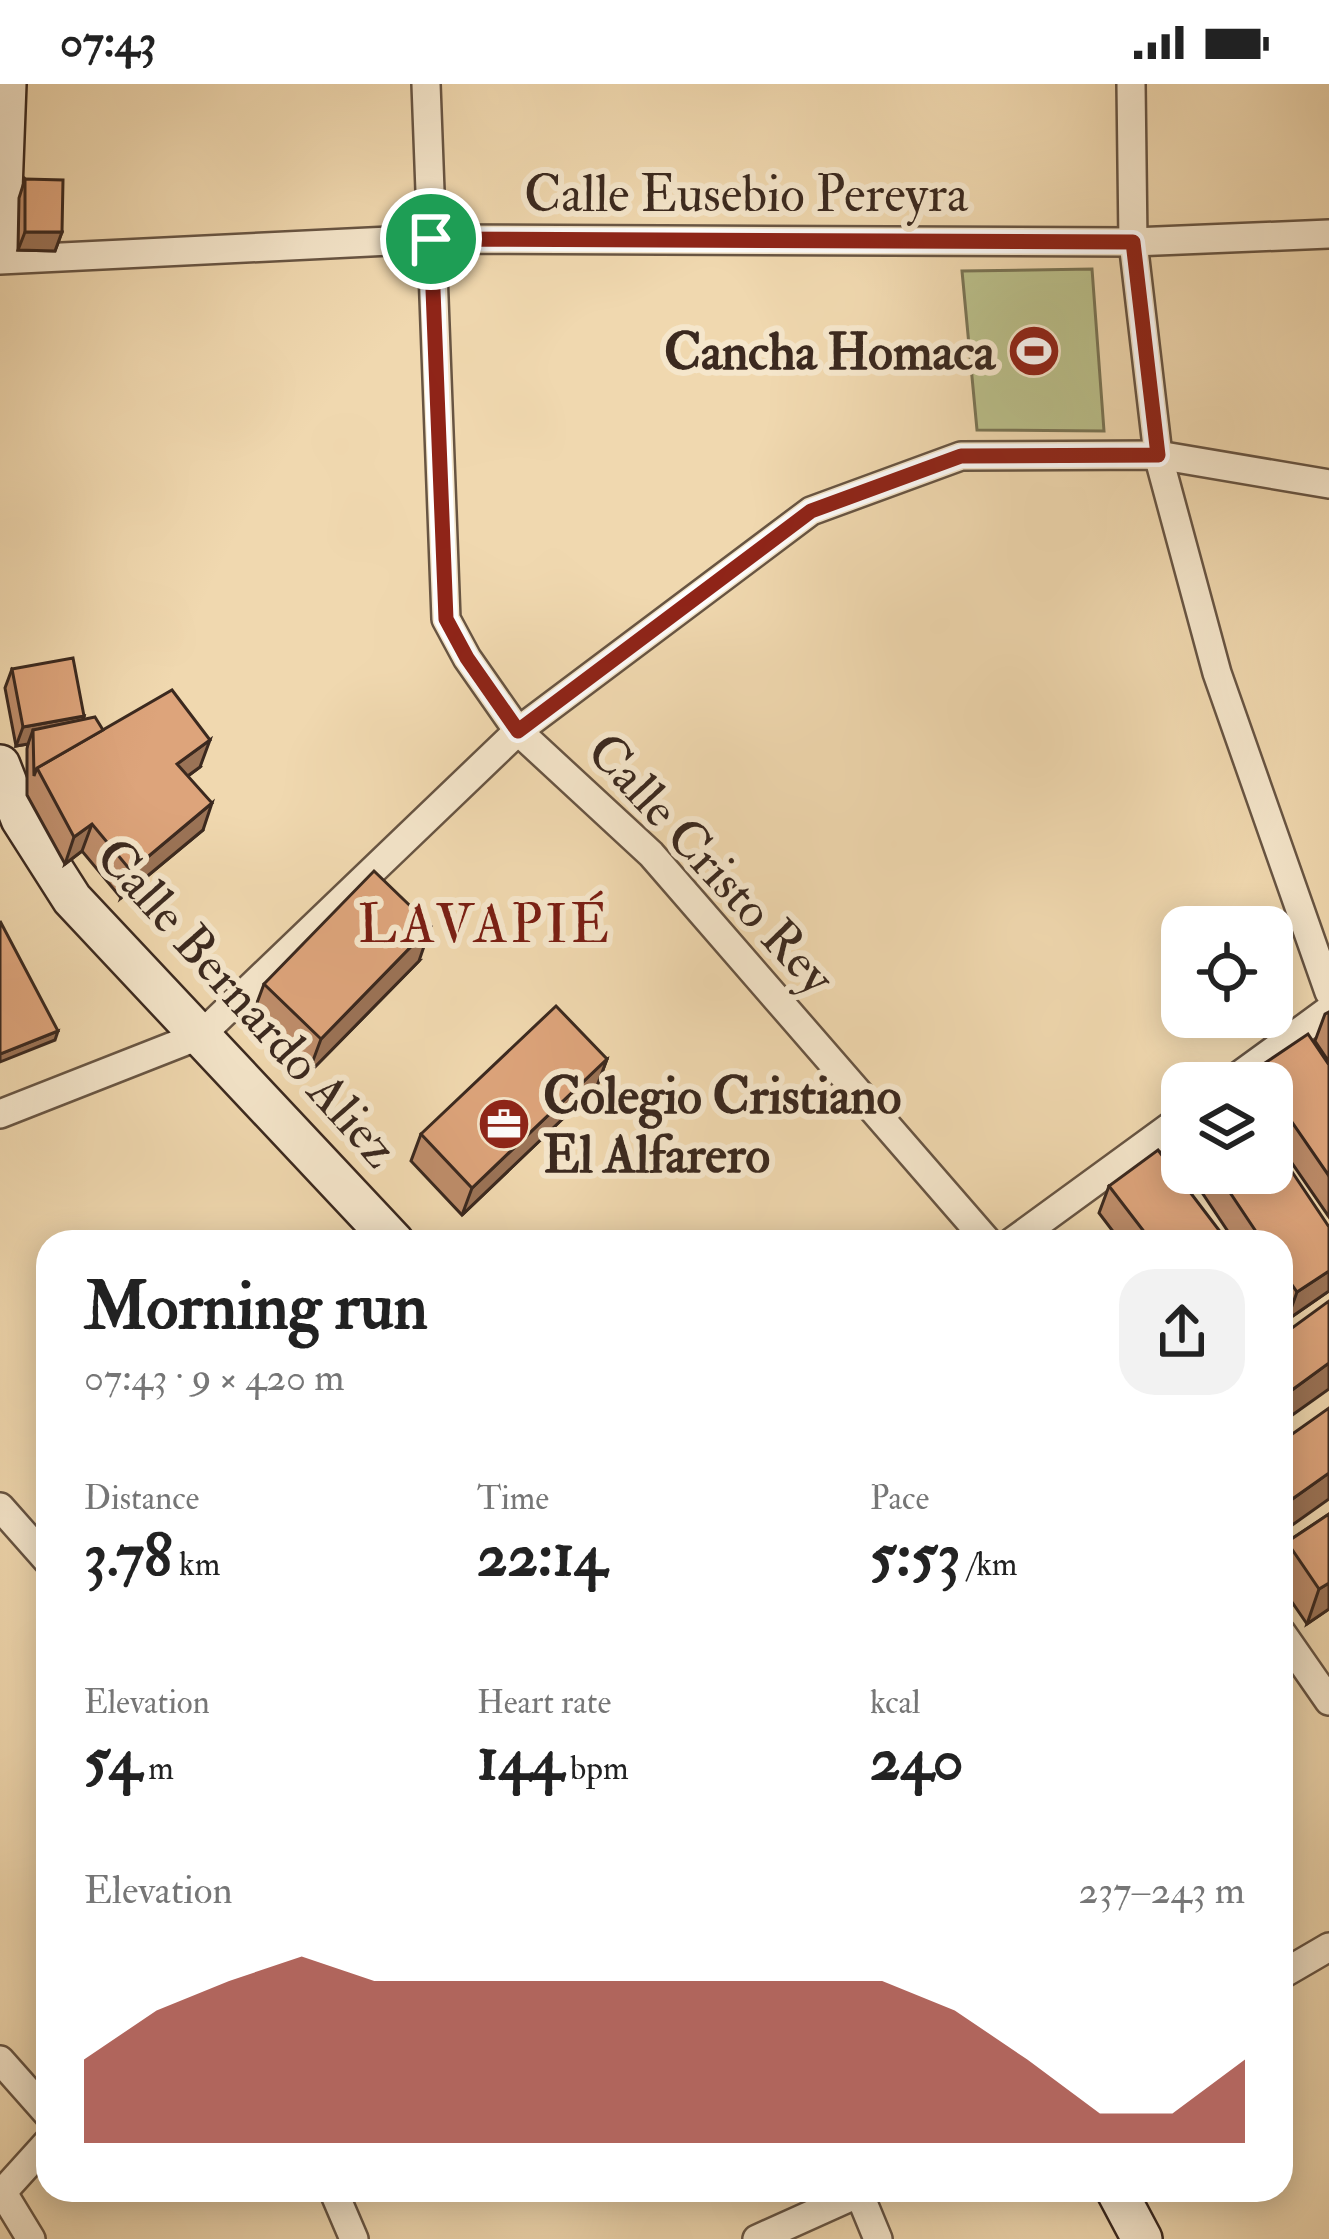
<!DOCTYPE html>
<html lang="en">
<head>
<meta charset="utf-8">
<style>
	:root { --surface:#fff; --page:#f2f2f2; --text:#222; --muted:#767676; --accent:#8f2418 }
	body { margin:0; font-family:"IM FELL Double Pica",serif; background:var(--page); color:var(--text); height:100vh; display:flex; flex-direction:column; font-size:45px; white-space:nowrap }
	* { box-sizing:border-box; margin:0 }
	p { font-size:39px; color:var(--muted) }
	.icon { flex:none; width:66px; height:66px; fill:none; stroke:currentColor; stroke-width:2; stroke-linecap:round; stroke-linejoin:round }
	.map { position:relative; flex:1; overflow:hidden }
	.side { position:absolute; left:36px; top:1146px; width:1257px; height:972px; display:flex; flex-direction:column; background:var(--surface); border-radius:36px; box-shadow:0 6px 30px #0003 }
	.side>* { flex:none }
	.tools { position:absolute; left:1161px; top:822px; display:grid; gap:24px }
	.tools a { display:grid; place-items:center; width:132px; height:132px; border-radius:24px; background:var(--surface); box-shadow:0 6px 30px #0003; font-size:60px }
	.pin { position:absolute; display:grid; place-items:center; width:102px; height:102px; color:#fff; margin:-51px; border:6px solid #fff; border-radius:50%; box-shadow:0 3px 12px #0007 }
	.round { display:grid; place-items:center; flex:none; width:126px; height:126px; border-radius:36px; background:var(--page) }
	.overview { display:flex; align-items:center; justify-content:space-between; height:204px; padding:0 48px }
	h1 { font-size:66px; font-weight:700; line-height:90px }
	.metrics { display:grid; grid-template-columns:repeat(3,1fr); gap:18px; height:204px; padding:12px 48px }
	.metrics div { display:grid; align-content:center }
	.metrics b { font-size:60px; font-weight:700 }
	.metrics small { font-size:33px; font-weight:400 }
	.metrics p { font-size:33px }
	.chart { height:336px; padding:24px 48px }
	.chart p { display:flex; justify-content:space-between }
	.chart svg { width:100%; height:216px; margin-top:12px; fill:var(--accent); opacity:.7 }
	.status { display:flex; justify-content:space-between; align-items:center; height:84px; padding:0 60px; background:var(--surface); direction:ltr }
	.status svg { height:33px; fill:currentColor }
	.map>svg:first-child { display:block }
	.green { fill:#babf8a; stroke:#7a7454; stroke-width:3 }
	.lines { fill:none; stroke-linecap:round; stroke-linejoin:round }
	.minor-casing { stroke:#685543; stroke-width:32 }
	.secondary-casing { stroke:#3b291f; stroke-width:44 }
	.minor { stroke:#f5e6cb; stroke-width:27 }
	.secondary { stroke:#f5e6cb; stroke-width:39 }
	.wall { fill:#be8d6a; stroke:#3b291f; stroke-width:3 }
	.shaded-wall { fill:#9b7356; stroke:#3b291f; stroke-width:3 }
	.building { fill:#dda47b; stroke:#3b291f; stroke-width:3 }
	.route-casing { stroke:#fff; stroke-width:24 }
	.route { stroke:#8f2418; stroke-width:15 }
	.labels { text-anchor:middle; stroke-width:12; stroke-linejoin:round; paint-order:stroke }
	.street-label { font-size:51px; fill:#3b291f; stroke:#f5e6cb }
	.poi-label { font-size:51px; font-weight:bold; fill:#3b291f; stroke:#f5e6cb; text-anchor:end }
	.neighbourhood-label { font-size:54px; letter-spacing:3px; fill:#7a1f14; stroke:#f5e6cb }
</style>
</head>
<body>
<div class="status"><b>07:43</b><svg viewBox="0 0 49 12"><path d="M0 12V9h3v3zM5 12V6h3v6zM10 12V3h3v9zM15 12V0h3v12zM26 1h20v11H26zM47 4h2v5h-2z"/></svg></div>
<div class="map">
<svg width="1329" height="2155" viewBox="0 0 1329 2155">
	<rect width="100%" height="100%" fill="#f0d8af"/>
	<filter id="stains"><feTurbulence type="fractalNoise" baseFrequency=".00167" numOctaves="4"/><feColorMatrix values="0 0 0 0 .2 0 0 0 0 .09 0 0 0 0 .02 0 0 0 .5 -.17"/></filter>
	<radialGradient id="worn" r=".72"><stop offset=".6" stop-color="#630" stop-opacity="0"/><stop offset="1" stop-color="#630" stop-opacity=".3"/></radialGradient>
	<!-- green -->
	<path class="green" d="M1092 185 1104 347 977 346 962 187Z"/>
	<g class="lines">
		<!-- minor casing -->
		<g class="minor-casing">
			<g id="minor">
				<path d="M426 0 446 535 467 574 518 647 651 770 988 1158"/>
				<path d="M1131 0 1133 158 1158 371 1217 589 1329 908"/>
				<path d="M0 176 431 155 1133 158 1329 150"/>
				<path d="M1229 999 1329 926"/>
				<path d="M0 1030 201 951 518 647 811 427 961 372 1158 371 1329 400"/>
				<path d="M1012 1158 1182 1034"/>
				<path d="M0 1423 48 1477"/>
				<path d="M1281 1548 1329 1617"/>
				<path d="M1281 1891 1329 1863"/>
				<path d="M0 1976 48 2030"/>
				<path d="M333 2106 354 2155"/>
				<path d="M3 2109 31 2155"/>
				<path d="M859 2109 878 2155"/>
				<path d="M0 2111 48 2058"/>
				<path d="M757 2155 866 2106"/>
			</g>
		</g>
		<!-- secondary casing -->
		<g class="secondary-casing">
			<g id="secondary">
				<path d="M0 159 6 0"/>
				<path d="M0 681 21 735 72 815 394 1158"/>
				<path d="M1116 2106 1142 2155"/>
			</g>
		</g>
		<!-- minor -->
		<use href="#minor" class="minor"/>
		<!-- secondary -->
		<use href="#secondary" class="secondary"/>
	</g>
	<!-- wall -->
	<g class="wall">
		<path d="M25 95 62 148 55 167 18 166 19 114Z"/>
		<path d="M12 585 84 632 83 636 103 646 200 683 188 692 203 746 121 814 82 767 65 780 27 711V665L28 660 16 662 5 604Z"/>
		<path d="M419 877 308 990 251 935 264 900Z"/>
		<path d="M1329 928V978L1315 957 1325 930Z"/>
		<path d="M607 975 597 1002 462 1131 411 1077 421 1050Z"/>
		<path d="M1329 981V1133L1272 1050V999H1251L1256 985Z"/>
		<path d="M1182 1033V1079L1171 1062Z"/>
		<path d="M1189 1089H1272L1329 1143V1207L1287 1236 1281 1227V1158H1235Z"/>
		<path d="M1109 1102 1228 1158H1121L1099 1129Z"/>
		<path d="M1329 1430V1525L1307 1540 1281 1502V1476L1287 1458Z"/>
	</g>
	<!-- shaded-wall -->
	<g class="shaded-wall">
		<path d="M25 148H62L55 167 18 166Z"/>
		<path d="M84 632 77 651 33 646 28 660 16 662 23 643Z"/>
		<path d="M210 656 200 683 167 707 177 680Z"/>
		<path d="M212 719 203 746 121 814 131 787Z"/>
		<path d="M92 740 82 767 65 780 74 753Z"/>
		<path d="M431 842 419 877 308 990 321 955Z"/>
		<path d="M58 947 55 956 0 978V970Z"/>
		<path d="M607 975 597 1002 462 1131 472 1104Z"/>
		<path d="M1329 1187V1207L1287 1236 1297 1208Z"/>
		<path d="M1329 1279V1305L1281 1339V1314Z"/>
		<path d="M1329 1389V1415L1281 1449V1423Z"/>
		<path d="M1329 1499V1525L1307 1540 1319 1505Z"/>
	</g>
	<!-- building -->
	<g class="building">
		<path d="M25 95 63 96 62 148H25Z"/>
		<path d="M73 574 84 632 23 643 12 585Z"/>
		<path d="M172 606 210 656 177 680 212 719 131 787 92 740 74 753 37 684Z"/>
		<path d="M95 633 103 646 37 684 34 692 33 646Z"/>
		<path d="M374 787 431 842 321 955 264 900Z"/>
		<path d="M0 837 58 947 0 970Z"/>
		<path d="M556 922 607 975 472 1104 421 1050Z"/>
		<path d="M1308 950 1329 981V1092L1272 1009V999H1265L1256 985Z"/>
		<path d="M1272 1058 1329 1143V1187L1297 1208 1281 1185V1158H1263L1217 1089H1272Z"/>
		<path d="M1158 1066 1228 1158H1152L1109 1102Z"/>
		<path d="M1329 1217V1279L1281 1314V1252Z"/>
		<path d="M1329 1324V1389L1281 1423V1358Z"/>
		<path d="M1329 1430V1499L1319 1505 1287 1458Z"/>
	</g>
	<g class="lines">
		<!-- route casing -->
		<g class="route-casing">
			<path id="route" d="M431 155 1133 158 1158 371 961 372 811 427 518 647 467 574 446 535Z"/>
		</g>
		<!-- route -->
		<use href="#route" class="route"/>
	</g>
	<!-- icons -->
	<defs>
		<g id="stadium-disc" transform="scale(2.7)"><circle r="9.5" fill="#8f2418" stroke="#f5e6cb"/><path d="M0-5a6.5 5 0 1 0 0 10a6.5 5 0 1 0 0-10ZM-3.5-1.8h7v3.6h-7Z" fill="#fff"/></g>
		<g id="office-disc" transform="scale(2.7)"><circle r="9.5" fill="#8f2418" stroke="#f5e6cb"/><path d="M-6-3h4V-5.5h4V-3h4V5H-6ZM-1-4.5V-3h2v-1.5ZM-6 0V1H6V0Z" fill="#fff"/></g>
	</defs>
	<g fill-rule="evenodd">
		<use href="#stadium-disc" x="1034" y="267"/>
		<use href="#office-disc" x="504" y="1040"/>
	</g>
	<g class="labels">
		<!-- street labels -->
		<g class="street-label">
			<text x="746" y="127">Calle Eusebio Pereyra</text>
			<text transform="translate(712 779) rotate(47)" y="18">Calle Cristo Rey</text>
			<text transform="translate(248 918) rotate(48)" y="18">Calle Bernardo Aliez</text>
		</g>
		<!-- poi labels -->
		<g class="poi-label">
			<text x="995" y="285">Cancha Homaca</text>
			<text x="543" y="1029" text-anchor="start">Colegio Cristiano<tspan x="543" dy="59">El Alfarero</tspan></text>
		</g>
		<!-- neighbourhood labels -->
		<g class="neighbourhood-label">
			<text x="485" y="858">LAVAPIÉ</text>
		</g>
	</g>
	<rect width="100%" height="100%" filter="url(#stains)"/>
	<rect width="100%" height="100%" fill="url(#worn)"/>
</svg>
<div class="tools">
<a><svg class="icon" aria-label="locate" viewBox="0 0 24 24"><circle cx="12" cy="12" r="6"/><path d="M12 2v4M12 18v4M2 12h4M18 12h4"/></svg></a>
<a><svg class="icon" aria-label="layers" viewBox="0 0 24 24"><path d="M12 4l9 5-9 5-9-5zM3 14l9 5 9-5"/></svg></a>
</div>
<div class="pin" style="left:431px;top:155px;background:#1e9e55"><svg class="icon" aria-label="arrive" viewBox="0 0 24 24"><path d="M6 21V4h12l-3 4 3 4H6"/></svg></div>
<section class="side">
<div class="overview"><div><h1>Morning run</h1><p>07:43 · 9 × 420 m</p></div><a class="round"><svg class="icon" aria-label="share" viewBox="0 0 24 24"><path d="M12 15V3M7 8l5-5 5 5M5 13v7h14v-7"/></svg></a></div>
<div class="metrics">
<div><p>Distance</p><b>3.78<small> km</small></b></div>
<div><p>Time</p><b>22:14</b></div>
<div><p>Pace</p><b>5:53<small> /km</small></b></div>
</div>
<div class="metrics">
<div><p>Elevation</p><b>54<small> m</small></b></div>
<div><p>Heart rate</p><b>144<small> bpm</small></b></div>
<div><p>kcal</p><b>240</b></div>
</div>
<div class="chart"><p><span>Elevation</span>237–243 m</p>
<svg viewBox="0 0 160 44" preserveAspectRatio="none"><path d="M0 44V27L10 17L20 11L30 6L40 11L50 11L60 11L70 11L80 11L90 11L100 11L110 11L120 17L130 27L140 38L150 38L160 27V44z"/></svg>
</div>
</section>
</div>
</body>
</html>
